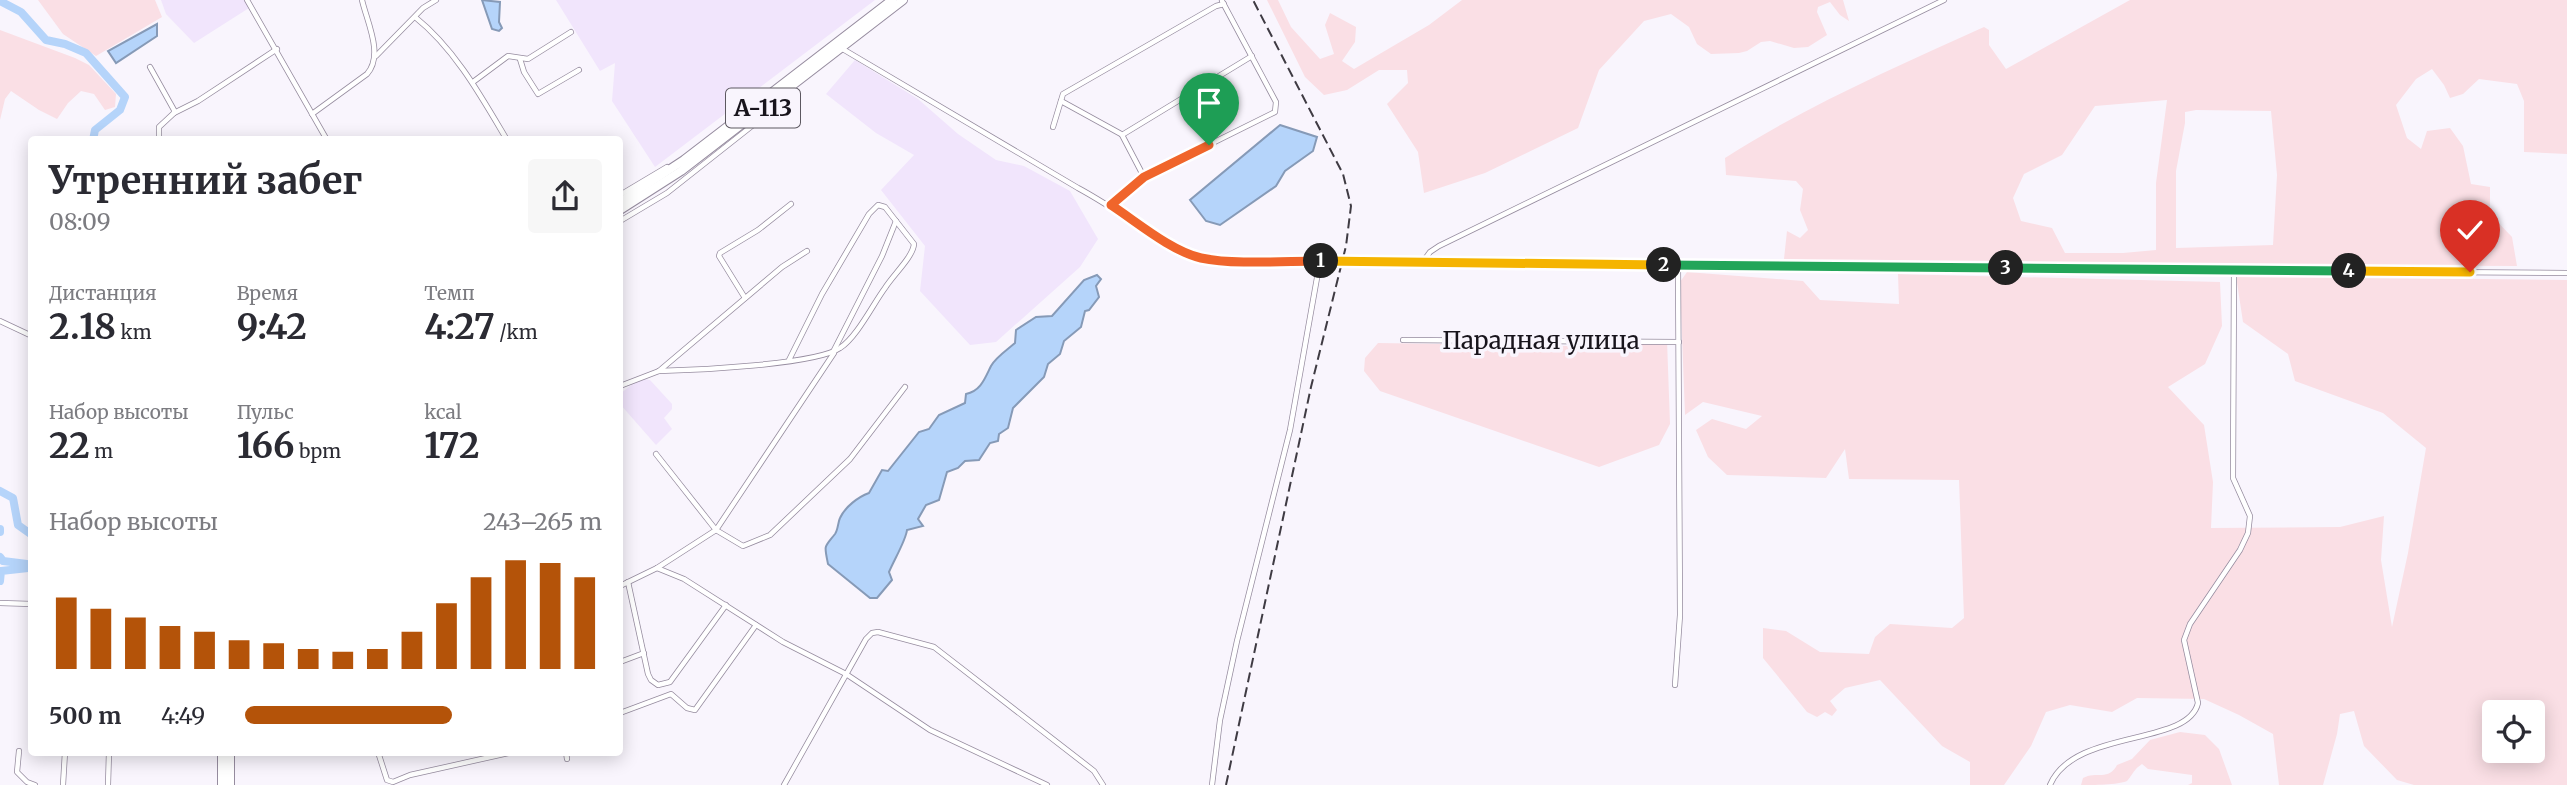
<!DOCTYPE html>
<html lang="ru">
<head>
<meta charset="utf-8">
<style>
	:root { --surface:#fff; --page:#f7f7f7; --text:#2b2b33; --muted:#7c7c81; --accent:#b45309 }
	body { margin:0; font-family:Merriweather,serif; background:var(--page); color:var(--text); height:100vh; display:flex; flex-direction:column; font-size:26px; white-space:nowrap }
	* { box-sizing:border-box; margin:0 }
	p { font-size:23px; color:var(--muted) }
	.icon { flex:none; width:38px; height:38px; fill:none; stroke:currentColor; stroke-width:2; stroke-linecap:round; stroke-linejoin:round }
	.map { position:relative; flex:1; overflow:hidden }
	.sheet { position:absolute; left:28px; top:136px; width:595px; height:620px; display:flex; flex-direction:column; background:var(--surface); border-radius:7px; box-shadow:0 4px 18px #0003 }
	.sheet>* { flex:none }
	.fabs { position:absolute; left:2482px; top:700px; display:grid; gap:14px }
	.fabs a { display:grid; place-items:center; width:63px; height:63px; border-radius:7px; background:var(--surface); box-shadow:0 4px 18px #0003; font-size:35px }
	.pin { position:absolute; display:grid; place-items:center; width:60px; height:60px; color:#fff; margin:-72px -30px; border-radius:50% 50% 50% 0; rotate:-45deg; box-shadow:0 0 7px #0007 }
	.pin .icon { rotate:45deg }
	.km { position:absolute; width:35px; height:35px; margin:-18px; border-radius:50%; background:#222; color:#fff; font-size:19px; line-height:35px; text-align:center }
	.round { display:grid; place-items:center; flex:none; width:74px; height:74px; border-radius:7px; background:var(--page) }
	.headline { display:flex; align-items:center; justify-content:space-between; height:119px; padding:0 21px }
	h1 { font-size:38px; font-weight:700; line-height:52px }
	.metrics { display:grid; grid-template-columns:repeat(3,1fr); gap:10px; height:119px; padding:7px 21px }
	.metrics div { display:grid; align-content:center }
	.metrics b { font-size:35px; font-weight:700 }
	.metrics small { font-size:19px; font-weight:400 }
	.metrics p { font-size:19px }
	.chart { height:196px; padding:14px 21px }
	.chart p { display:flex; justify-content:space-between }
	.chart svg { width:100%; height:126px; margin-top:7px; stroke:var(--accent); stroke-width:6 }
	ul { padding:0 21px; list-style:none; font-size:23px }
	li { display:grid; grid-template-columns:112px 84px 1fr; align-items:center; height:52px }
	li i { height:18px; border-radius:9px; background:var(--accent) }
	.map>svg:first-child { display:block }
	.built { fill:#f1e5fc }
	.green { fill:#fadfe5; fill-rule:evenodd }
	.water { fill:#b5d4fa; stroke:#869ab7; stroke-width:2 }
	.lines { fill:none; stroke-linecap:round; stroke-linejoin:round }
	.river { stroke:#b5d4fa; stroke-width:8 }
	.street-casing { stroke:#968c9f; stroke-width:6 }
	.highway-casing { stroke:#968c9f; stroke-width:10 }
	.street { stroke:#fff; stroke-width:4.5 }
	.highway { stroke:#fff; stroke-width:8 }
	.rail { stroke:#3f3b43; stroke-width:2; stroke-dasharray:10 5; stroke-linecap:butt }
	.split-1-casing { stroke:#fff; stroke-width:14 }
	.split-2-casing { stroke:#fff; stroke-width:14 }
	.split-3-casing { stroke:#fff; stroke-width:14 }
	.split-4-casing { stroke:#fff; stroke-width:14 }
	.split-5-casing { stroke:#fff; stroke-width:14 }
	.split-1 { stroke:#f0652b; stroke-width:9 }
	.split-2 { stroke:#f5b400; stroke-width:9 }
	.split-3 { stroke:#22a559; stroke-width:9 }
	.split-4 { stroke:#22a559; stroke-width:9 }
	.split-5 { stroke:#f5b400; stroke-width:9 }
	.labels { text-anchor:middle; stroke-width:7; stroke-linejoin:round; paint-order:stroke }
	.shield { fill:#f9f5fd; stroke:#5c5860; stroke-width:2 }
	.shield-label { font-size:23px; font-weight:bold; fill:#18141c }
	.street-label { font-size:24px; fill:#18141c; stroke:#f9f5fd }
</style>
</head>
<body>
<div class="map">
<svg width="2567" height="785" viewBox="0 0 2567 785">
	<rect width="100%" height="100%" fill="#f9f5fd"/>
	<!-- built -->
	<g class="built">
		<path d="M161 0H245L249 8 194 43 166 14Z"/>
		<path d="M556 0H875L655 167 612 101 615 63 600 71Z"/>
		<path d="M855 60 918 99 958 134 996 160 1024 166 1070 191 1098 239 1080 267 996 342 970 345 920 291 925 246 881 190 914 155 876 133 826 94Z"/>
		<path d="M645 379 650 380 672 404V409L664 418 672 429 656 445 620 404V394L635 382Z"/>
	</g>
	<!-- green -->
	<g class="green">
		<path d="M38 0H155L162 17 96 56 63 34Z"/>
		<path d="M1267 0H1278L1291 27 1320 59 1334 54 1325 25 1330 13 1356 27 1355 42 1342 61 1354 69 1429 25 1462 0H1843L1849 21 1840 15 1830 2 1818 7 1817 12 1827 35 1808 47 1794 48 1770 41 1761 42 1747 51 1739 53 1711 54 1697 44 1689 27 1671 14 1644 21 1599 70 1578 128 1485 173 1424 193 1418 152 1387 104 1408 83 1407 70H1379L1347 90 1324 95 1305 77Z"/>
		<path d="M2130 0H2567V154L2524 152V101L2517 84 2479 79 2463 94 2450 98 2444 85 2432 69 2416 79 2396 105 2407 138 2421 149 2427 131 2450 128 2463 146 2471 184 2490 187V214L2512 237 2517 266 1891 263 1784 259 1787 231 1800 238 1808 230 1800 210 1803 189 1796 181 1726 175 1725 158C1806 106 1896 67 1984 27L1989 30V45L2006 69ZM2167 100 2156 183V250L2123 253H2065L2052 228 2021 221 2013 198 2024 174 2062 155 2095 106ZM2196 110 2271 111 2277 175 2273 245 2176 248V171L2185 123V112Z"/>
		<path d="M0 30 75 58 89 65 116 94 115 107 105 110 94 94 81 91 68 103 57 119 39 110 11 91 5 99 0 120Z"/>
		<path d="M1687 272 1803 281 1820 300 1899 304 1898 274 2220 282 2222 326 2205 364 2168 387 2204 425 2213 482 2211 528 2340 527 2384 516 2381 560 2392 627 2408 553 2426 448 2383 413 2295 381 2288 354 2243 322 2236 276 2567 280V785H2414L2397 780 2364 746 2354 711 2340 714 2337 734 2323 785H2279L2273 734 2239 715 2204 699 2137 698 2112 712 2070 705 2046 712 2031 746 2004 785H1970V762L1942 746 1880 680 1845 688 1830 701 1837 710 1832 716 1825 712 1817 717 1807 712 1763 658V628L1786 631 1820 652 1869 654 1875 637 1890 624 1952 628 1964 618 1959 480 1849 479 1845 449 1826 478 1727 475 1708 457 1696 430 1712 419 1746 429 1762 416 1703 402 1685 415 1680 282ZM2494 712H2532V751H2494Z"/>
		<path d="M1667 340 1670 424 1659 445 1599 467 1380 391 1364 371 1365 358 1378 343 1568 346Z"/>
		<path d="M2180 732 2205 735 2219 749 2232 785H2188L2192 783V775L2148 769 2142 764C2133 770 2134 773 2127 781 2118 785 2093 785 2081 785L2083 778C2096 771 2109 781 2117 765L2132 759 2150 740Z"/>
	</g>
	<!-- water -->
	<g class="water">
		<path d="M482 0 500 2 499 22 502 28 499 31 492 29Z"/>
		<path d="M157 24V36L116 63 108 51Z"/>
		<path d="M1280 125 1317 137 1313 151 1285 171 1276 186 1220 225 1206 221 1190 200Z"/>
		<path d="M1097 275 1101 279 1096 286 1099 297 1089 310 1085 311 1081 327 1064 341 1060 354 1048 364 1044 377 1013 408 1008 428 999 434 998 441 990 443 979 460 965 461 958 468 947 472 939 500 926 505 918 519 923 526 907 530C906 540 894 560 889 572L892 580 877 598H870L828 564C824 544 824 548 835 534 838 530 838 522 840 518 845 507 858 497 869 493L882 470 888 471 919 432 929 429 939 415 965 403 966 394C981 391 985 378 991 366 995 358 1008 349 1015 343L1016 330 1036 317 1052 316 1084 280Z"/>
	</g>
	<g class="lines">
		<!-- river -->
		<g class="river">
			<path d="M0 1 21 12 46 40 65 44 86 53 125 97 120 110 95 130 93 140"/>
			<path d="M81 140H82"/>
			<path d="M0 491 13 498 18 525 32 535"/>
			<path d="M0 529V532"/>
			<path d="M0 557 3 561 27 564 28 568 1 571 0 581"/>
		</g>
		<!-- street casing -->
		<g class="street-casing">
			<g id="street">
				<path d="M247 0 327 140"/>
				<path d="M415 17C455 49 481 96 507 140"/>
				<path d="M841 48 1078 188C1119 210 1157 241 1200 258L1361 262 1846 268 2567 273"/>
				<path d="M376 56 423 8 436 0"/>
				<path d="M520 59 524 72 538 94 579 70"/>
				<path d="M150 67 174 110V113L159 127V140"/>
				<path d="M473 82 508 56 528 59 571 32"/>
				<path d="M1061 101 1121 134"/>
				<path d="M174 113 198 101 277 49"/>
				<path d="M312 114 367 74C384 55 367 22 362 0"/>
				<path d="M1053 127 1063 94 1216 6 1224 4"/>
				<path d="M1144 177 1122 135 1252 56"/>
				<path d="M620 195 667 167"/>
				<path d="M1111 205 1144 177 1275 112 1276 102 1222 1"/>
				<path d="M620 221 667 193 757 122 785 95"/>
				<path d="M1422 263 1430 252 1439 246 1944 0"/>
				<path d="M745 298 719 256 720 253 758 230 791 204"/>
				<path d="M0 321 32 336"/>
				<path d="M1403 340 1679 342"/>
				<path d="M833 352 882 256 896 221"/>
				<path d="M659 371C693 370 815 365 840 348 857 337 873 304 885 288 893 275 913 257 914 244L885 207 878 205 869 214 822 294 789 360"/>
				<path d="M620 386 659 371 782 267 807 251"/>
				<path d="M656 454 716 530 743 546 770 535 850 459 905 387"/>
				<path d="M657 568 684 579 783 642 846 674 930 730 1047 785"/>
				<path d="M628 582 648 674 651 680 658 685 670 682 726 605"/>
				<path d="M620 586 657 568 716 530 834 353"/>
				<path d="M0 603 32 604"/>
				<path d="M620 662 644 653"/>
				<path d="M1675 685 1680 615 1678 265"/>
				<path d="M620 713 671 694 687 708 695 710 756 625"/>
				<path d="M19 751 17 772 27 782 35 785"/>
				<path d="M378 752 387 780 393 782 410 775 513 752"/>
				<path d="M566 752 567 759"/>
				<path d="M63 785 65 752"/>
				<path d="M108 785 109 752"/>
				<path d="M784 785 866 639 872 633 878 632 934 647 1094 771 1103 785"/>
				<path d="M1212 785 1220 720 1237 641 1290 430 1320 261"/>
				<path d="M2050 785C2074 728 2188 747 2198 703L2184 640 2190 624 2240 550 2248 533 2250 516 2233 478 2234 270"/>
			</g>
		</g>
		<!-- highway casing -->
		<g class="highway-casing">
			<g id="highway">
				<path d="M620 202 684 160 892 0"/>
				<path d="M620 210 681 171 903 0"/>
				<path d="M222 752V785"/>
				<path d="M230 752V785"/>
			</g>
		</g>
		<!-- street -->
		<use href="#street" class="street"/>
		<!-- highway -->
		<use href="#highway" class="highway"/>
		<!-- rail -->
		<path class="rail" d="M1226 785 1311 387 1346 246 1351 206 1343 174 1253 0"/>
	</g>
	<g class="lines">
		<!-- split-1 casing -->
		<g class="split-1-casing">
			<path id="split-1" d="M1209 145 1144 177 1111 205C1137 222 1171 251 1201 258 1233 265 1286 261 1321 261"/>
		</g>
		<!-- split-2 casing -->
		<g class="split-2-casing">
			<path id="split-2" d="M1321 261 1664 265"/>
		</g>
		<!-- split-3 casing -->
		<g class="split-3-casing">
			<path id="split-3" d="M1664 265 2006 268"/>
		</g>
		<!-- split-4 casing -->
		<g class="split-4-casing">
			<path id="split-4" d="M2006 268 2349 271"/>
		</g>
		<!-- split-5 casing -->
		<g class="split-5-casing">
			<path id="split-5" d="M2349 271 2470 272"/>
		</g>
		<!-- split-1 -->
		<use href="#split-1" class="split-1"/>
		<!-- split-2 -->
		<use href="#split-2" class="split-2"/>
		<!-- split-3 -->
		<use href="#split-3" class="split-3"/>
		<!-- split-4 -->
		<use href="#split-4" class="split-4"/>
		<!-- split-5 -->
		<use href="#split-5" class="split-5"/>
	</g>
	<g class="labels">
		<!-- shield labels -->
		<rect class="shield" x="726" y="88.5" width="74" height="39" rx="5"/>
		<g class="shield-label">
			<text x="763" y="116">А-113</text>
		</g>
		<!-- street labels -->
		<g class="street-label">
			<text x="1541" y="349">Парадная улица</text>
		</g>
	</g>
</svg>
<div class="fabs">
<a><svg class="icon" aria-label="locate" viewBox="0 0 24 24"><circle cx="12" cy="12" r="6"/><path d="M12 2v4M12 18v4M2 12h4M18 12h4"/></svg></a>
</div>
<div class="pin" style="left:1209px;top:145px;background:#1e9e55"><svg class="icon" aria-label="arrive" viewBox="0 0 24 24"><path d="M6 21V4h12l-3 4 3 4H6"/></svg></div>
<div class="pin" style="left:2470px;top:272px;background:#d93025"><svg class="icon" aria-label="check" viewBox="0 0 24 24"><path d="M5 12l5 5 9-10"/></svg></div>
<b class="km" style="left:1321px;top:261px">1</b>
<b class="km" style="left:1664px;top:265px">2</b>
<b class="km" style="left:2006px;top:268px">3</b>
<b class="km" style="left:2349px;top:271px">4</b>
<section class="sheet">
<div class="headline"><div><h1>Утренний забег</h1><p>08:09</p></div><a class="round"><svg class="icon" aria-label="share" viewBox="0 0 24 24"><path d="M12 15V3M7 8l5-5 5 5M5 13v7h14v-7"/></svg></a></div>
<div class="metrics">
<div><p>Дистанция</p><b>2.18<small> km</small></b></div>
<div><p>Время</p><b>9:42</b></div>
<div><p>Темп</p><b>4:27<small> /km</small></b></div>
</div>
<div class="metrics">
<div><p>Набор высоты</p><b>22<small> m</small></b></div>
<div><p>Пульс</p><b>166<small> bpm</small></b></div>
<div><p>kcal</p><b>172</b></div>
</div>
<div class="chart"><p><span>Набор высоты</span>243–265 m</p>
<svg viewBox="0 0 160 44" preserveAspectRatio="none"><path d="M5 44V19M15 44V23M25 44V26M35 44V29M45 44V31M55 44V34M65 44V35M75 44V37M85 44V38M95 44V37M105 44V31M115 44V21M125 44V12M135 44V6M145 44V7M155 44V12"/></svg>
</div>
<ul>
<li><b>500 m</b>4:49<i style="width:58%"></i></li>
</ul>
</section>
</div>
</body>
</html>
